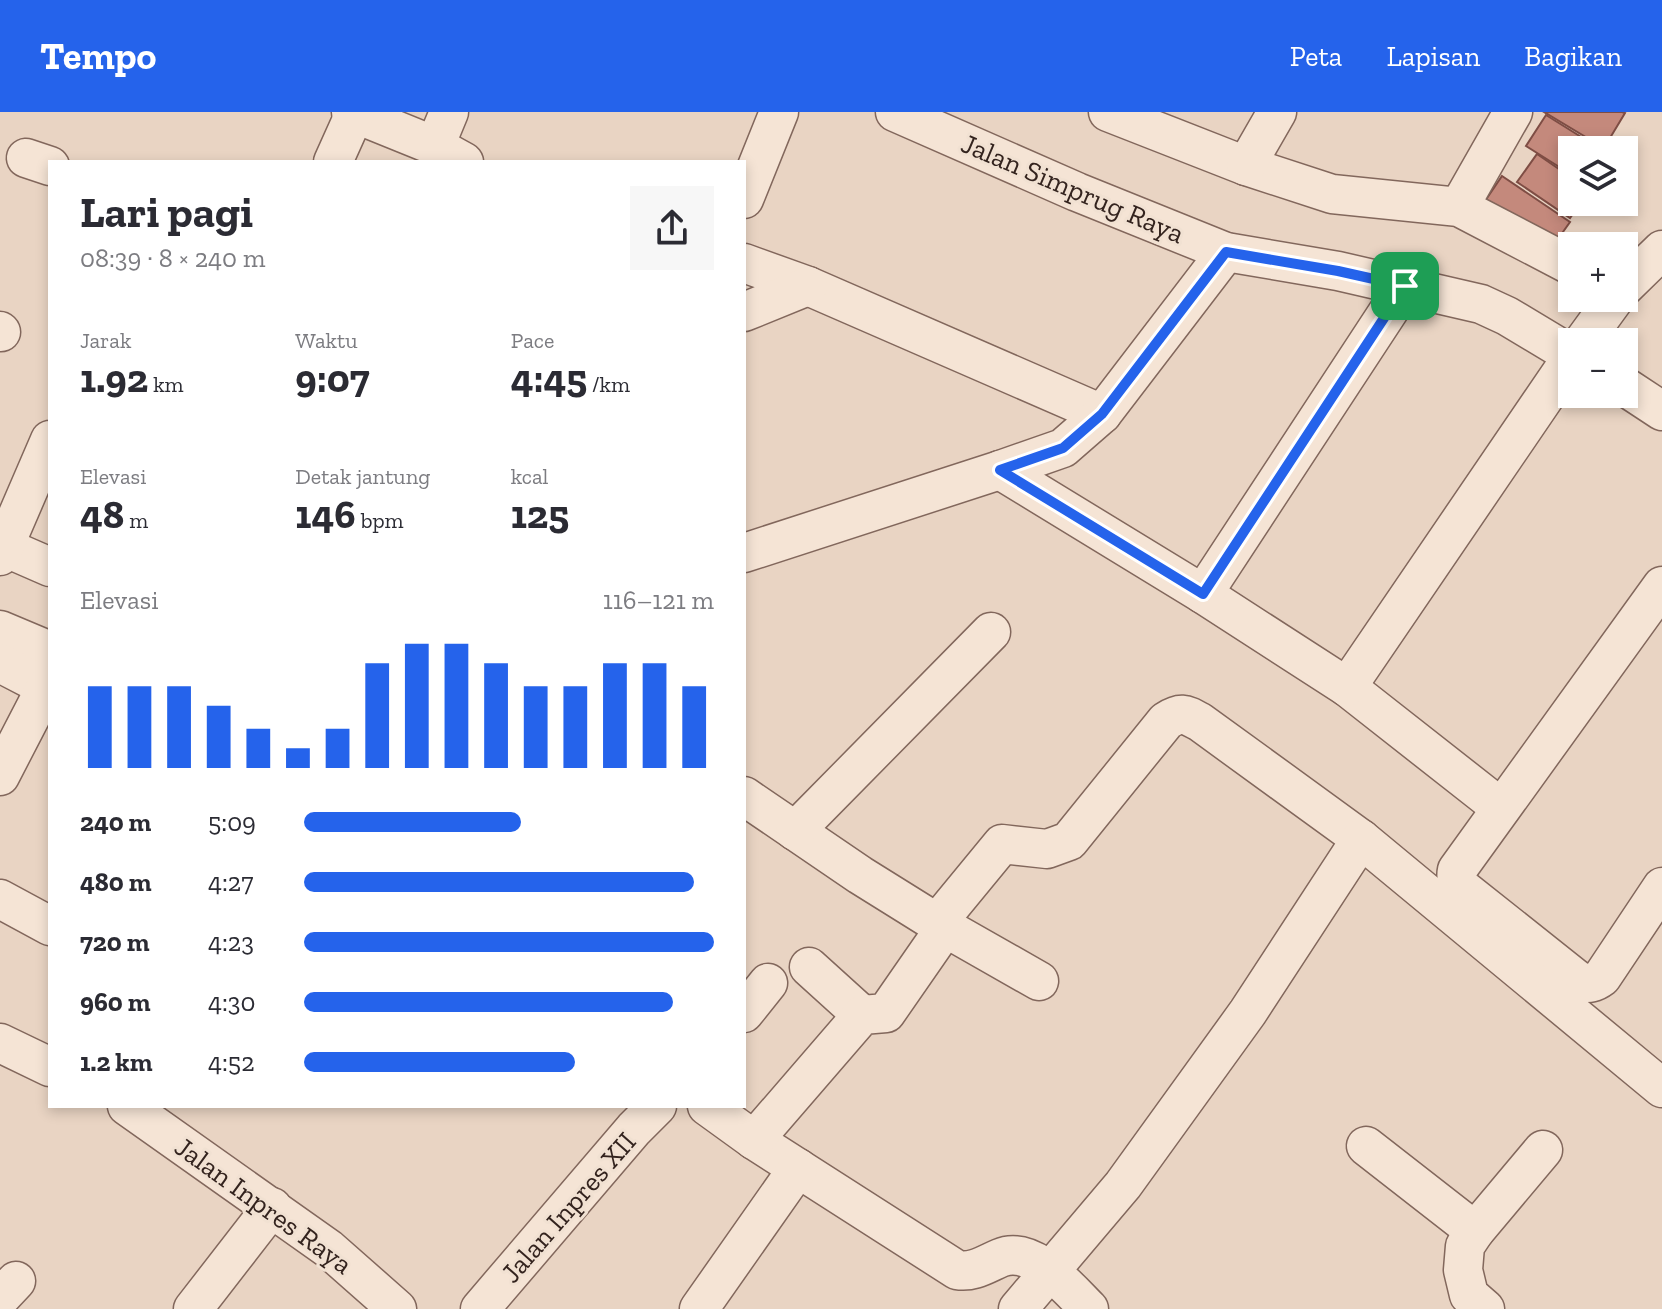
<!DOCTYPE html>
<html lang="id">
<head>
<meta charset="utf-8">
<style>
	:root { --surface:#fff; --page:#f7f7f7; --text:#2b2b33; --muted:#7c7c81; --accent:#2563eb }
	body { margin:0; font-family:"Zilla Slab",serif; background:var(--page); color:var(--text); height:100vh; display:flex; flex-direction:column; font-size:30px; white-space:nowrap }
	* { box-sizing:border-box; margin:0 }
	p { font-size:26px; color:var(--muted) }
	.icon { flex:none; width:44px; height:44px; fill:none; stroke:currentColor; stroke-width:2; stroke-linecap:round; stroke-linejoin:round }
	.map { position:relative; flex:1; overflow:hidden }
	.panel { position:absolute; left:48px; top:48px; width:698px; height:948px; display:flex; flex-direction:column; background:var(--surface); border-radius:0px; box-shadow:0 4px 12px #0003 }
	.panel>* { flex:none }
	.controls { position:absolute; left:1558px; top:24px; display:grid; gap:16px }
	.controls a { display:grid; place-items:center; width:80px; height:80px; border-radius:0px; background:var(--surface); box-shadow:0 4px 12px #0003; font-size:40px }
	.pin { position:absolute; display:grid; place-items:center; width:68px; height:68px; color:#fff; margin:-34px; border-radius:16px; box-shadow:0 4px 12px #0006 }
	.round { display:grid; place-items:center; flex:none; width:84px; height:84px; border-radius:0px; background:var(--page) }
	.overview { display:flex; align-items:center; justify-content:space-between; height:136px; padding:0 32px }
	h1 { font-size:44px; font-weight:700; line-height:60px }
	.metrics { display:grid; grid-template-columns:repeat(3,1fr); gap:12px; height:136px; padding:8px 32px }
	.metrics div { display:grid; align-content:center }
	.metrics b { font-size:40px; font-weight:700 }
	.metrics small { font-size:22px; font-weight:400 }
	.metrics p { font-size:22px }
	.chart { height:224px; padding:16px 32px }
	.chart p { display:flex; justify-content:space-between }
	.chart svg { width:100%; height:144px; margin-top:8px; stroke:var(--accent); stroke-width:6 }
	ul { padding:0 32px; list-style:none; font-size:26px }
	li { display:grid; grid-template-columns:128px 96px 1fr; align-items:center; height:60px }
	li i { height:20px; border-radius:10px; background:var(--accent) }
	header { display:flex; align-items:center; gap:48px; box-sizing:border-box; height:112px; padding:0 40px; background:var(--accent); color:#fff }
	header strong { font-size:38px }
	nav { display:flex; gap:44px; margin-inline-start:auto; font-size:28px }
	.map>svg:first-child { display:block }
	.building { fill:#c4897c; stroke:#7e4d44; stroke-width:2 }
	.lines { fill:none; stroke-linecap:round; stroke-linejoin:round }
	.minor-casing { stroke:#82675c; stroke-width:41 }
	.minor { stroke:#f5e4d5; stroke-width:38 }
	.route-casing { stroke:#fff; stroke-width:16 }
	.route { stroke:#2563eb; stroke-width:10 }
	.labels { text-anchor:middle; stroke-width:6; stroke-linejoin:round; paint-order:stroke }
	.street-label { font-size:28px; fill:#33231e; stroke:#f1e1d2 }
</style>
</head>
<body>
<header>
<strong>Tempo</strong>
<nav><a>Peta</a><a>Lapisan</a><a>Bagikan</a></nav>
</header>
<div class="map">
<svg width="1662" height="1197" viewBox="0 0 1662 1197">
	<rect width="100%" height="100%" fill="#e9d4c3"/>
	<!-- building -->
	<g class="building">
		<path d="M1544 0H1622L1625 1 1604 36Z"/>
		<path d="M1546 3 1602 38H1572V63L1526 34Z"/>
		<path d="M1537 42 1572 66V90H1581L1570 106 1517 70Z"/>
		<path d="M1502 64 1570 110 1553 134 1485 89Z"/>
	</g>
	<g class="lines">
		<!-- minor casing -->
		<g class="minor-casing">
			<g id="minor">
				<path d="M351 0 435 34 464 50"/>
				<path d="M895 0 1077 80 1226 140 1338 159 1481 192 1507 204 1572 243"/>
				<path d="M1108 0 1246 54 1332 82 1459 95 1572 154"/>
				<path d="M435 34 449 0"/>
				<path d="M26 46 50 54"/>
				<path d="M333 50 355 1"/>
				<path d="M1246 54 1277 0"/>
				<path d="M744 87 779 0"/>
				<path d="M1459 95 1513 0"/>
				<path d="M744 151 808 174 1102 302"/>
				<path d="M1624 175 1662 138"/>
				<path d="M744 200 808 174"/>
				<path d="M0 219 1 220"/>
				<path d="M1583 230 1615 186"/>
				<path d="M1624 274 1662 299"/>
				<path d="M1000 358 1203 482 1347 575 1501 696"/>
				<path d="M4 435 50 455"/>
				<path d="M744 441 1000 358 1063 336 1102 302 1226 140"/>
				<path d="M0 444 50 328"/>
				<path d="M1662 474 1457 758C1455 767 1458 771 1463 777L1580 870C1589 872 1594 871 1602 865L1662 775"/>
				<path d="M1203 482 1405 174"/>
				<path d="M0 518 50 539"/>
				<path d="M0 551 50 577"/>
				<path d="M1347 575 1572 245"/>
				<path d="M0 664 46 575"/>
				<path d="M744 684 860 763 937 811 1039 869"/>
				<path d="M795 719 991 520"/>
				<path d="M0 787 50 814"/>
				<path d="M809 855 862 903"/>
				<path d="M744 901 768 871"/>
				<path d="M0 931 50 955"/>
				<path d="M127 994 329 1137 397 1197"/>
				<path d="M707 994 754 1028 957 1158C973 1161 986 1152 1000 1146 1032 1132 1068 1176 1089 1197"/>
				<path d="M754 1028 862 903 886 901 938 826 937 811 1002 732 1047 737 1069 729 1166 609C1181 599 1185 602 1200 610L1361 727 1662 976"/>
				<path d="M1366 1034 1475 1119"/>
				<path d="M0 1186 16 1169"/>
				<path d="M193 1197 272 1095"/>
				<path d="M480 1197 634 1017 657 994"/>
				<path d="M699 1197 798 1056"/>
				<path d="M1018 1197 1123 1073 1248 900 1361 727"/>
				<path d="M1485 1197 1469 1183 1463 1158 1465 1134 1475 1119 1543 1038"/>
			</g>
		</g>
		<!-- minor -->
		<use href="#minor" class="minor"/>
	</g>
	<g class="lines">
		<!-- route casing -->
		<g class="route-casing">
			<path id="route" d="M1226 140 1338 159 1405 174 1203 482 1000 358 1063 336 1102 302Z"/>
		</g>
		<!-- route -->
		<use href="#route" class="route"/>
	</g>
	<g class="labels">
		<!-- street labels -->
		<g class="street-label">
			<text transform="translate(1073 76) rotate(23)" y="10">Jalan Simprug Raya</text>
			<text transform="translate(264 1093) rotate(36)" y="10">Jalan Inpres Raya</text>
			<text transform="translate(568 1095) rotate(-49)" y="10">Jalan Inpres XII</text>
		</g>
	</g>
</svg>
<div class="controls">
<a><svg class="icon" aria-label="layers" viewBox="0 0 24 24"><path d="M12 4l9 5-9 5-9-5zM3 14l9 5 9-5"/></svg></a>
<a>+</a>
<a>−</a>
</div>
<div class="pin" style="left:1405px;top:174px;background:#1e9e55"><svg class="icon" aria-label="arrive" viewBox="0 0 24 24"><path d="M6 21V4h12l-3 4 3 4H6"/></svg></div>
<section class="panel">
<div class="overview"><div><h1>Lari pagi</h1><p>08:39 · 8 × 240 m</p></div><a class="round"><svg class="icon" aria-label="share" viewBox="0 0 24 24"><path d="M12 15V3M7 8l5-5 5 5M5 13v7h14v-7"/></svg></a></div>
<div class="metrics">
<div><p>Jarak</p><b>1.92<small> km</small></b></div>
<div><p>Waktu</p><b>9:07</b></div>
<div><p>Pace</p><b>4:45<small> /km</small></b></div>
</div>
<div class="metrics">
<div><p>Elevasi</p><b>48<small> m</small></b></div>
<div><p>Detak jantung</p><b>146<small> bpm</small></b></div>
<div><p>kcal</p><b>125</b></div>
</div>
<div class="chart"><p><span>Elevasi</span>116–121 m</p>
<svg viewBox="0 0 160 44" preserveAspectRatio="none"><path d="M5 44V19M15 44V19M25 44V19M35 44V25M45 44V32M55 44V38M65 44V32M75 44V12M85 44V6M95 44V6M105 44V12M115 44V19M125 44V19M135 44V12M145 44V12M155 44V19"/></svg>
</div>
<ul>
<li><b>240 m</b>5:09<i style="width:53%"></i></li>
<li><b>480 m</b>4:27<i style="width:95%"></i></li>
<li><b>720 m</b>4:23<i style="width:100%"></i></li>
<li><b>960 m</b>4:30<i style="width:90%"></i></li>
<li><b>1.2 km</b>4:52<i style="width:66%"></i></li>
</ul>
</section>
</div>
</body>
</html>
